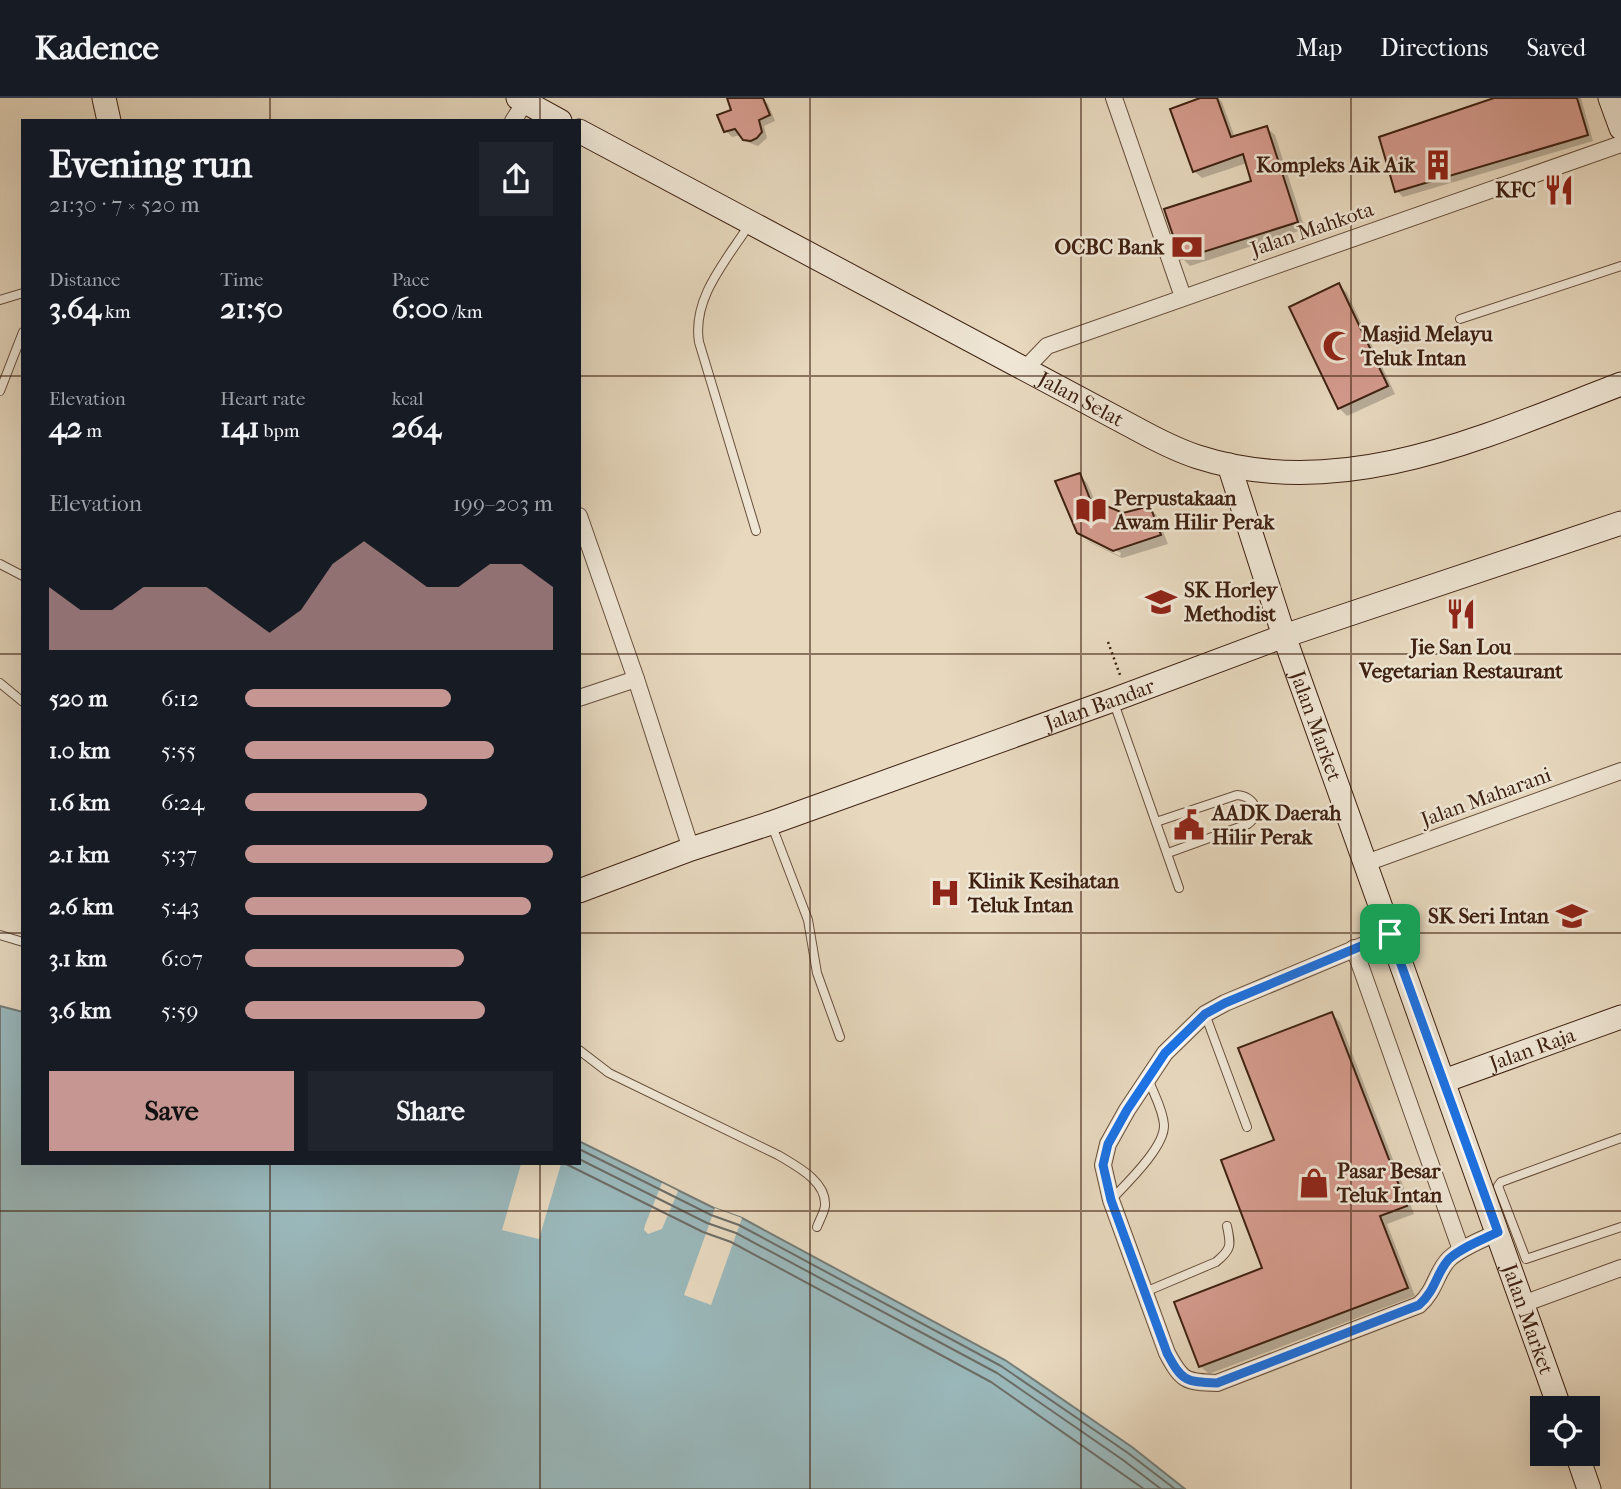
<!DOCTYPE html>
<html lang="en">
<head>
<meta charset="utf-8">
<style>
	:root { --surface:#171b24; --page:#20242c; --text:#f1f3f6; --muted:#9ea1a6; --line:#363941; --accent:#c59692 }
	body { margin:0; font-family:"IM FELL French Canon",serif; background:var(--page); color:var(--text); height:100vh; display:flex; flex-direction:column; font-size:26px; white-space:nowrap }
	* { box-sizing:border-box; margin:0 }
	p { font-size:23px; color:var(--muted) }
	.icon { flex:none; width:38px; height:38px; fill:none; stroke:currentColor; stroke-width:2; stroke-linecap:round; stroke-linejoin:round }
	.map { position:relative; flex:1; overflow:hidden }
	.panel { position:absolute; left:21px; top:21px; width:560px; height:1046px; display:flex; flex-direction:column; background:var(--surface); border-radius:0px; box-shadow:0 7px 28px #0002 }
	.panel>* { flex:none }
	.controls { position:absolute; left:1530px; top:1298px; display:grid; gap:14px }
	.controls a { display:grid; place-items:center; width:70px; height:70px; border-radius:0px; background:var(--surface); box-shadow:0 7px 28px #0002; font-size:35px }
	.pin { position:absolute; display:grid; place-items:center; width:60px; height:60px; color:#fff; margin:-30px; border-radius:14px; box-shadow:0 4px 10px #0006 }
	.round { display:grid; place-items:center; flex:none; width:74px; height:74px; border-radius:0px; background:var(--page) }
	.head { display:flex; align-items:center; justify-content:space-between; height:119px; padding:0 28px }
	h1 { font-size:38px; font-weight:700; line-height:52px }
	.stats { display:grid; grid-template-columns:repeat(3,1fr); gap:10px; height:119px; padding:7px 28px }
	.stats div { display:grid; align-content:center }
	.stats b { font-size:30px; font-weight:700 }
	.stats small { font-size:19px; font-weight:400 }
	.stats p { font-size:19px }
	.chart { height:196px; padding:14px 28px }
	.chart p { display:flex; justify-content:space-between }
	.chart svg { width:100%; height:126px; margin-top:7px; fill:var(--accent); opacity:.7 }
	.action { display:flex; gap:14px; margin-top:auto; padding:14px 28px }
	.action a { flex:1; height:80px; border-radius:0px; background:var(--accent); color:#111; font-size:28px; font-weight:700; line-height:80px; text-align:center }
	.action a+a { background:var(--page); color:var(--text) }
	ul { padding:0 28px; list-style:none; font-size:23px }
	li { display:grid; grid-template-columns:112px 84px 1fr; align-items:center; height:52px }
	li i { height:18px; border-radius:9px; background:var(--accent) }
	header { display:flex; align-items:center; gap:42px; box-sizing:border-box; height:98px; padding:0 35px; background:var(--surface); border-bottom:2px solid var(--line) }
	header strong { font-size:33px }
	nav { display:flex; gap:38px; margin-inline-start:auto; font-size:24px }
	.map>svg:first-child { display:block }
	.water { fill:#9ab8bb; stroke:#757c77; stroke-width:2 }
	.pier { fill:#e7d8be }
	.shadow { fill:#0003 }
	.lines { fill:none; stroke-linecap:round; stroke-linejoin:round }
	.shore { stroke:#6c6c66; stroke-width:2 }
	.building { fill:#d59b8e; stroke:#3e2111; stroke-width:2 }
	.lane-casing { stroke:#684f3c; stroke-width:10 }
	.street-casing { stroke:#684f3c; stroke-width:18 }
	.secondary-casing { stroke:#3e2111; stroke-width:25 }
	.path { stroke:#3e2111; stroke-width:2.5; stroke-dasharray:2 3.5; stroke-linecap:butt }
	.lane { stroke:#efe6d5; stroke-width:8 }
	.street { stroke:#efe6d5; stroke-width:16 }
	.secondary { stroke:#efe6d5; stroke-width:23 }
	.route-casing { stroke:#fff; stroke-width:14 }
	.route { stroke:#1a73e8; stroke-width:9 }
	.grid { fill:none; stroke:#3e2111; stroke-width:2; stroke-opacity:0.55 }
	.labels { text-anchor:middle; stroke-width:5; stroke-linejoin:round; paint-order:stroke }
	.poi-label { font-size:21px; font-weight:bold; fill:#3e2111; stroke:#efe6d5; text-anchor:start }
	.street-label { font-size:21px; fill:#3e2111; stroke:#efe6d5 }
</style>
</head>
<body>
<header>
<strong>Kadence</strong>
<nav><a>Map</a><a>Directions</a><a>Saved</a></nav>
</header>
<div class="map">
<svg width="1621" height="1391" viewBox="0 0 1621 1391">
	<rect width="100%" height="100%" fill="#e7d8be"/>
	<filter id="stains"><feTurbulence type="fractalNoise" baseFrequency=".00286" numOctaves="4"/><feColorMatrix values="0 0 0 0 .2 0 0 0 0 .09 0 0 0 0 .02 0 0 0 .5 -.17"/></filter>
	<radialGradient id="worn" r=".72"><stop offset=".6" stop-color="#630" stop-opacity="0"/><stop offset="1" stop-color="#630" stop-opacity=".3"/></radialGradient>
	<!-- water -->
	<path class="water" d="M0 908 23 914V1066H579V1043L714 1110 742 1120 1005 1262 1132 1349 1185 1391H0Z"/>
	<!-- pier -->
	<g class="pier">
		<path d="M521 1066H561L539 1141 502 1132Z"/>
		<path d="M662 1085 678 1093 662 1131 648 1136 644 1132 645 1127Z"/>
		<path d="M715 1110 742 1120 711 1207 684 1197Z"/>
	</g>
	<!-- shadow -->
	<g class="shadow">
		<path d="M729 0 762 1 768 6 775 23 764 28 767 40 758 48 747 44 740 37 732 39 726 33 733 13Z"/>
		<path d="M1205 0H1218L1222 4 1235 40 1267 30 1275 37 1305 131 1190 168 1182 160 1253 84 1247 65 1202 80 1194 73Z"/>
		<path d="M1493 0H1581L1593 43 1403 99 1397 93 1381 40 1491 3Z"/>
		<path d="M1339 187 1347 195 1395 296 1347 318 1339 310Z"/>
		<path d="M1079 377 1087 385 1096 405 1123 417 1149 410 1157 418 1168 446 1122 460 1087 443 1086 442 1120 458 1121 455 1079 434Z"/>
		<path d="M1332 916 1340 924 1414 1116 1387 1126 1415 1198 1209 1276 1200 1268 1265 1171 1276 1043Z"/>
	</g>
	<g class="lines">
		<!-- shore -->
		<g class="shore">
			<path d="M579 1051 711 1117 739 1127 1001 1268 1128 1355 1175 1391"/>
			<path d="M579 1061 707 1125 736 1135 997 1275 1123 1362 1161 1391"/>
			<path d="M566 1066 703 1134 731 1144 991 1284 1144 1391"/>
		</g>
	</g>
	<!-- building -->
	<g class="building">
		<path d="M727 0H763L770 17 759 22 762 34 757 40 751 43 743 42 735 31 724 34 717 17 731 12Z"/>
		<path d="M1200 0H1217L1231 39 1267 28 1298 124 1181 161 1164 111 1251 83 1243 56 1193 74 1170 11Z"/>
		<path d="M1494 0H1577L1588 37 1395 94 1379 39Z"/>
		<path d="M1339 185 1388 288 1338 311 1289 209Z"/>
		<path d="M1080 375 1090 401 1123 415 1150 408 1161 437 1113 453 1077 435 1055 383Z"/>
		<path d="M1332 914 1407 1108 1380 1118 1408 1190 1199 1269 1174 1204 1262 1170 1221 1062 1274 1042 1238 950Z"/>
	</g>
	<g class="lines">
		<!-- lane casing -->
		<g class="lane-casing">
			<g id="lane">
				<path d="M749 127C726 163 692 200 699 244L756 433"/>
				<path d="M0 202 23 195"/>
				<path d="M1460 221 1621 168"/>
				<path d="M0 293 23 234"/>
				<path d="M0 466 23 478"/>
				<path d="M0 585 23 604"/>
				<path d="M1114 605 1179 790"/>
				<path d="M1156 724 1237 697C1254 698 1263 715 1248 726L1168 755"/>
				<path d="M772 728 808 822 817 875 840 939"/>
				<path d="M0 837 23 844"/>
				<path d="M1205 916 1247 1029"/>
				<path d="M579 952 609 975 778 1057C796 1068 827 1083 825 1108 824 1115 819 1123 817 1129"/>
				<path d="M1621 1040 1501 1084 1498 1088 1526 1161 1621 1129"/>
				<path d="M1111 1102C1126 1086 1165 1049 1164 1027 1163 1011 1153 995 1148 980"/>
				<path d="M1145 1194 1216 1164C1232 1151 1231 1147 1227 1128"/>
			</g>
		</g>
		<!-- street casing -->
		<g class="street-casing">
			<g id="street">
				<path d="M1114 0 1183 199"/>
				<path d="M513 23 525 4"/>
				<path d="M1026 270 1047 248 1621 46"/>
				<path d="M579 418 636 581 691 751"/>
				<path d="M579 600 636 581"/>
				<path d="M1366 765 1621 673"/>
				<path d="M1390 836 1225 905 1205 916 1165 955 1127 1012 1108 1046 1103 1067 1111 1102 1167 1255C1182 1283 1185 1284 1217 1285L1419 1207C1436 1192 1436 1174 1449 1161 1462 1149 1482 1142 1498 1134"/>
				<path d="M1354 850 1461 1152"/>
				<path d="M1523 1206 1621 1170"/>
			</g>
		</g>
		<!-- secondary casing -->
		<g class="secondary-casing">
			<g id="secondary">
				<path d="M104 0 109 23"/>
				<path d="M518 0 560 23"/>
				<path d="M1610 0 1621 30"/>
				<path id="s1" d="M579 33 1135 330C1155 341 1176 352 1198 359 1343 406 1488 337 1621 286"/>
				<path id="s2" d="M1229 367 1284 538 1560 1311"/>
				<path id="s3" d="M579 793 691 751 771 725 1113 602 1284 538 1621 425"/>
				<path id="s4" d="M1444 983 1621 919"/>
				<path d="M1577 1356 1589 1391"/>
			</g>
		</g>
		<!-- path -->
		<path class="path" d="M1108 544 1120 577"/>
		<!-- lane -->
		<use href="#lane" class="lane"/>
		<!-- street -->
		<use href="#street" class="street"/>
		<!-- secondary -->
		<use href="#secondary" class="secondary"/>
	</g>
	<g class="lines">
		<!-- route casing -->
		<g class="route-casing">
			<path id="route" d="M1390 836 1498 1134C1482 1142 1462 1149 1449 1161 1436 1175 1436 1192 1419 1207L1217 1285C1185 1284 1182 1283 1167 1255L1111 1102 1103 1067 1108 1046 1127 1012 1165 955 1205 916 1225 905Z"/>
		</g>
		<!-- route -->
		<use href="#route" class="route"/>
	</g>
	<!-- grid -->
	<path class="grid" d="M270 0V23M540 0V23M810 0V1391M1081 0V1391M1351 0V1391M0 278H23M579 278H1621M0 556H23M579 556H1621M0 835H23M579 835H1621M270 1066V1391M540 1066V1391M0 1113H1621"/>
	<!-- icons -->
	<defs>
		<g id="building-bare" transform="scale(2.415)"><path d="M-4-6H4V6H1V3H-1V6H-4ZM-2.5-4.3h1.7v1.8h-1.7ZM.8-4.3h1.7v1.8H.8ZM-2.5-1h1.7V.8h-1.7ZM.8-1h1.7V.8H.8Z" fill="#8f2418" stroke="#efe6d5" stroke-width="2.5" paint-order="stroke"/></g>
		<g id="restaurant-bare" transform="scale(2.415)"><path d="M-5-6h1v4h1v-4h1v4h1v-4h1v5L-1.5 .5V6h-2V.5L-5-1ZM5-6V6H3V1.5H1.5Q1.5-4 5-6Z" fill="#8f2418" stroke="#efe6d5" stroke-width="2.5" paint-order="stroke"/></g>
		<g id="bank-bare" transform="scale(2.415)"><path d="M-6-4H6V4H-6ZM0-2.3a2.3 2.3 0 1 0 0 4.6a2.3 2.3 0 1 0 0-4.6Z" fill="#8f2418" stroke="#efe6d5" stroke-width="2.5" paint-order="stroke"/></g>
		<g id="mosque-bare" transform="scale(2.415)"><path d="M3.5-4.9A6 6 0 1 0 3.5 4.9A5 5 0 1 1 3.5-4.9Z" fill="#8f2418" stroke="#efe6d5" stroke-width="2.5" paint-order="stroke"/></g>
		<g id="library-bare" transform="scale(2.415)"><path d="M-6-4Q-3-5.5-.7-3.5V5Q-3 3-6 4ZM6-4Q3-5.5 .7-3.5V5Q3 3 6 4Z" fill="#8f2418" stroke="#efe6d5" stroke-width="2.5" paint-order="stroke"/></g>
		<g id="school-bare" transform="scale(2.415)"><path d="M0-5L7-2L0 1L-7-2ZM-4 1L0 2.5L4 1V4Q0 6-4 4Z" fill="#8f2418" stroke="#efe6d5" stroke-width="2.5" paint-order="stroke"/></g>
		<g id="civic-bare" transform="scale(2.415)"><path d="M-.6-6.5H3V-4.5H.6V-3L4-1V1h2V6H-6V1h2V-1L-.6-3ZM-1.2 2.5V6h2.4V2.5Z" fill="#8f2418" stroke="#efe6d5" stroke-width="2.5" paint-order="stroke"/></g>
		<g id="hospital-bare" transform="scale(2.415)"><path d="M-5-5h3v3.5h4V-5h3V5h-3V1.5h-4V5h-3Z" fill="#8f2418" stroke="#efe6d5" stroke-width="2.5" paint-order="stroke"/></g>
		<g id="shop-bare" transform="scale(2.415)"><path d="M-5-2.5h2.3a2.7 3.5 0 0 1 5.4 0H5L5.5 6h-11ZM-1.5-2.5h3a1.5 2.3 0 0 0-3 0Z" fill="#8f2418" stroke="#efe6d5" stroke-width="2.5" paint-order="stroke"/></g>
	</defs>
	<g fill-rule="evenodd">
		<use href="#building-bare" x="1438" y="67"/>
		<use href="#restaurant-bare" x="1559" y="92"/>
		<use href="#bank-bare" x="1187" y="149"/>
		<use href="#mosque-bare" x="1338" y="248"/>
		<use href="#library-bare" x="1091" y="412"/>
		<use href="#school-bare" x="1161" y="504"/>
		<use href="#restaurant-bare" x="1461" y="516"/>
		<use href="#civic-bare" x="1189" y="727"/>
		<use href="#hospital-bare" x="945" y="795"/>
		<use href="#school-bare" x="1572" y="818"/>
		<use href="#shop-bare" x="1314" y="1085"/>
	</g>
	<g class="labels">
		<!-- poi labels -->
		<g class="poi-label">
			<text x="1415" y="74" text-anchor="end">Kompleks Aik Aik</text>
			<text x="1536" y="99" text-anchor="end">KFC</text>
			<text x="1164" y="156" text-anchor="end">OCBC Bank</text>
			<text x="1361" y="243">Masjid Melayu<tspan x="1361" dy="24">Teluk Intan</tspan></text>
			<text x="1114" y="407">Perpustakaan<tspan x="1114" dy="24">Awam Hilir Perak</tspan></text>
			<text x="1184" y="499">SK Horley<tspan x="1184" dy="24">Methodist</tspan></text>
			<text x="1461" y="556" text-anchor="middle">Jie San Lou<tspan x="1461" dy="24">Vegetarian Restaurant</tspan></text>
			<text x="1212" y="722">AADK Daerah<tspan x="1212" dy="24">Hilir Perak</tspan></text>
			<text x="968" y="790">Klinik Kesihatan<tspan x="968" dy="24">Teluk Intan</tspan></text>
			<text x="1549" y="825" text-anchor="end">SK Seri Intan</text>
			<text x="1337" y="1080">Pasar Besar<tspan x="1337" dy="24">Teluk Intan</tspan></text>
		</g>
		<!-- street labels -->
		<g class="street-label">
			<text transform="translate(1312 131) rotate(-19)" y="7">Jalan Mahkota</text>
			<text dy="7" stroke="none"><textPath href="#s1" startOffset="569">Jalan Selat</textPath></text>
			<text dy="7" stroke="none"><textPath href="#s3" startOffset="553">Jalan Bandar</textPath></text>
			<text dy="7" stroke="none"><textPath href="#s2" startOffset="275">Jalan Market</textPath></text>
			<text transform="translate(1486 699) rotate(-20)" y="7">Jalan Maharani</text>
			<text dy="7" stroke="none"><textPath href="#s4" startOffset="94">Jalan Raja</textPath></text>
			<text dy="7" stroke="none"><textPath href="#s2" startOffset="905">Jalan Market</textPath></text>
		</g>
	</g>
	<rect width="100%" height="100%" filter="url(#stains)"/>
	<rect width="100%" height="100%" fill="url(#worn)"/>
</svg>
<div class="controls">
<a><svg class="icon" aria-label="locate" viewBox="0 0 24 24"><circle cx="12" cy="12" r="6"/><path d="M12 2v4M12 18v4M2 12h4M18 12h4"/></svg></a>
</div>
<div class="pin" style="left:1390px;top:836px;background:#1e9e55"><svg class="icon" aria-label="arrive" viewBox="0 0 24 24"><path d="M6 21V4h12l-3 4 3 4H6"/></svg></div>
<section class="panel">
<div class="head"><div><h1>Evening run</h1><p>21:30 · 7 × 520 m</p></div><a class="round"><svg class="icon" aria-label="share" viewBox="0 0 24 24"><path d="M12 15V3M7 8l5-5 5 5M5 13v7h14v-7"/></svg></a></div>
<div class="stats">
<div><p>Distance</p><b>3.64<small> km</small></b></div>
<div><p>Time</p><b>21:50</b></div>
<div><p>Pace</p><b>6:00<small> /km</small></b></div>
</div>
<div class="stats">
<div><p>Elevation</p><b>42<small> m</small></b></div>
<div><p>Heart rate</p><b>141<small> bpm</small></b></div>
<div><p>kcal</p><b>264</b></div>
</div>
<div class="chart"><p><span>Elevation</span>199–203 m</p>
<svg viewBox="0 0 160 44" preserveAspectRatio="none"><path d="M0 44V22L10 30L20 30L30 22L40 22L50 22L60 30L70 38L80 30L90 14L100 6L110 14L120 22L130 22L140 14L150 14L160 22V44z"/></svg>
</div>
<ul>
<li><b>520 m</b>6:12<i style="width:67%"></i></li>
<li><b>1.0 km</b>5:55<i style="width:81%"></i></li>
<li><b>1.6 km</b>6:24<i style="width:59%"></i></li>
<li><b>2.1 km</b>5:37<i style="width:100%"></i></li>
<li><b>2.6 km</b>5:43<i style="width:93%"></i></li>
<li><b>3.1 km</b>6:07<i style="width:71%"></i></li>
<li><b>3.6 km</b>5:59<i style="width:78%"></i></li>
</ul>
<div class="action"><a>Save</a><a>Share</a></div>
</section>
</div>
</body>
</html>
